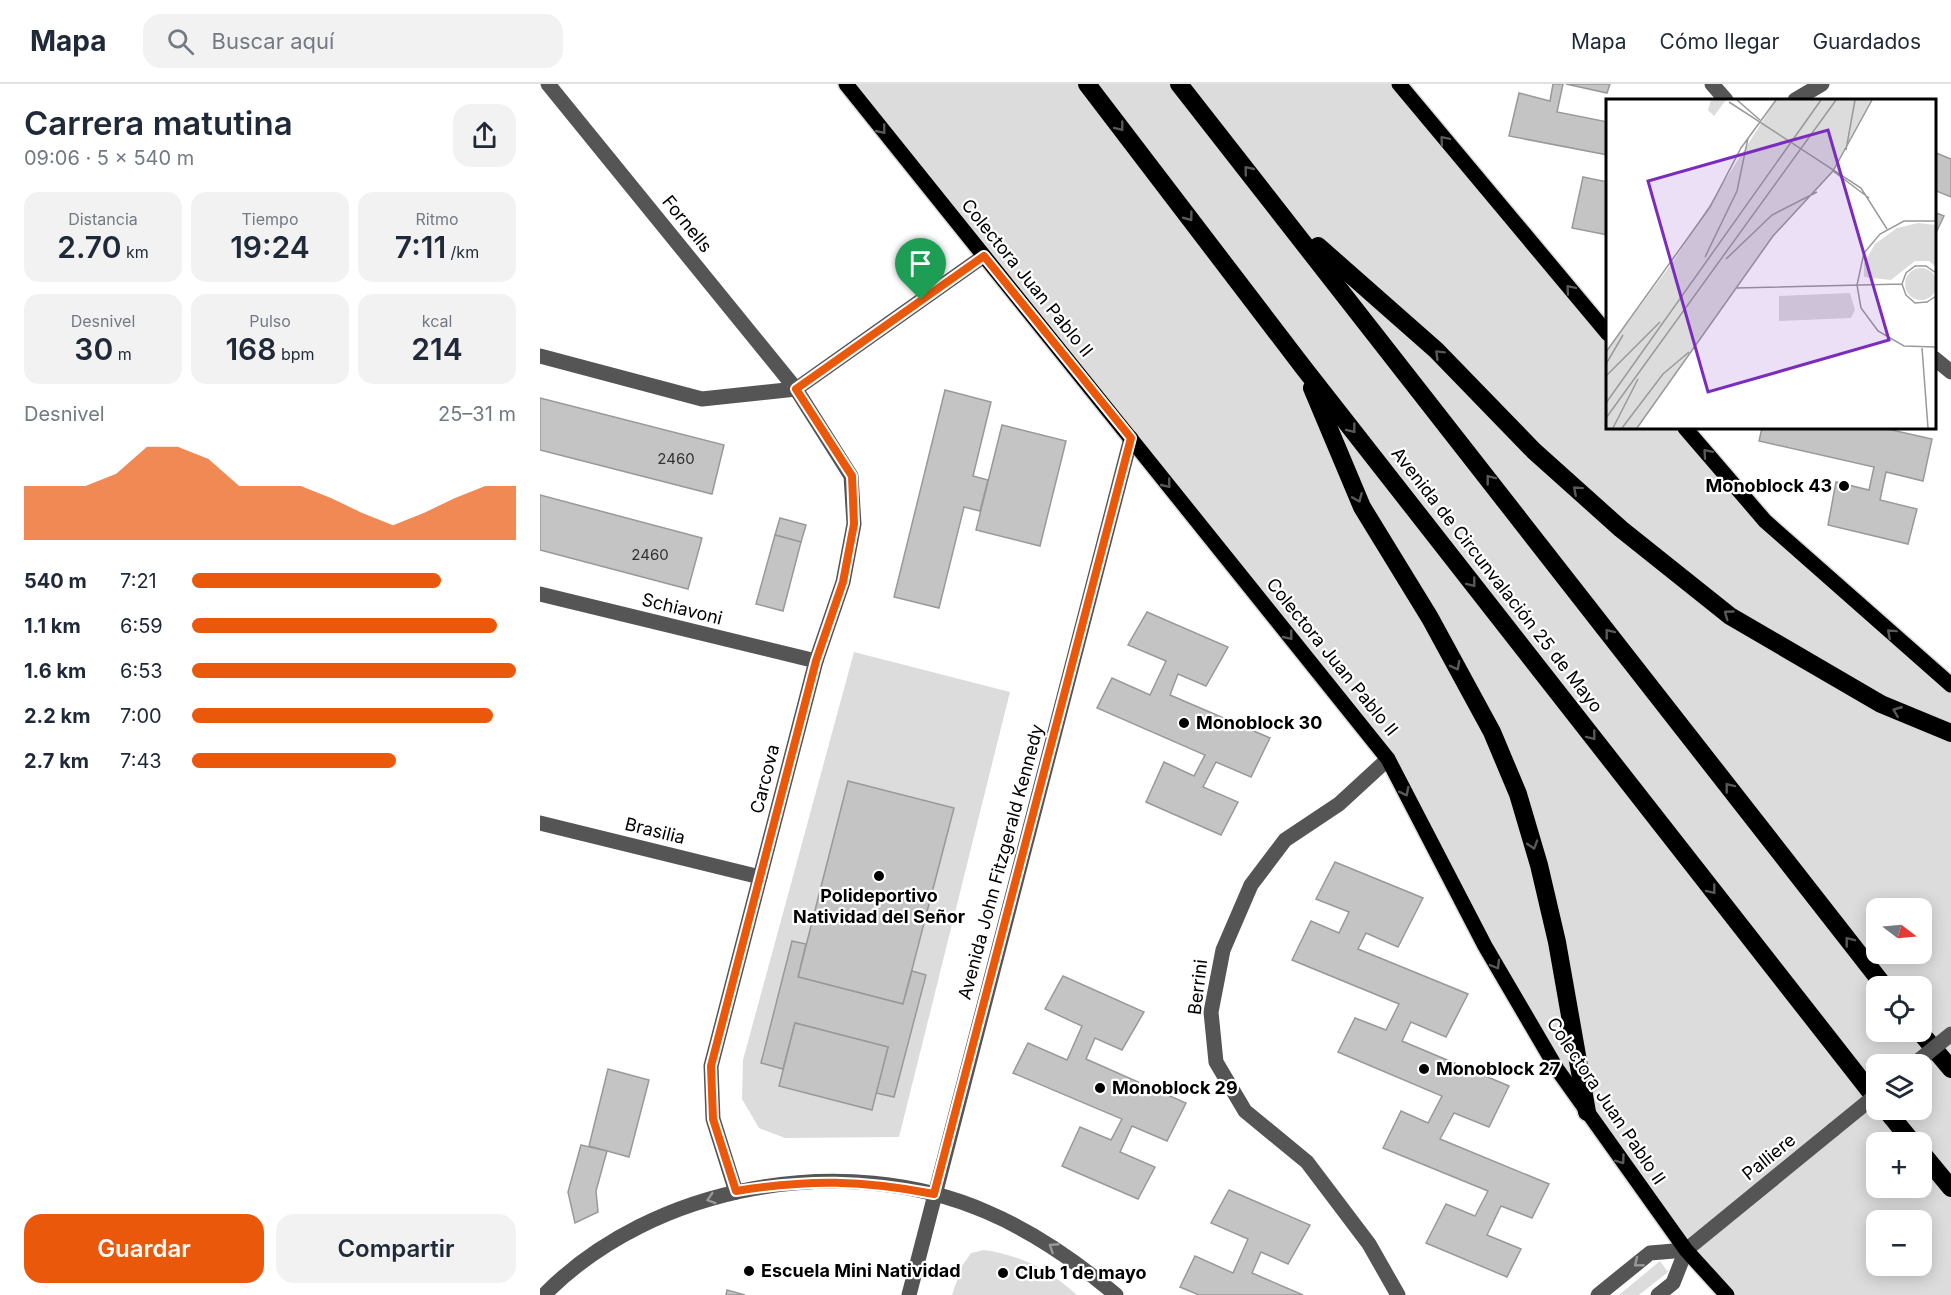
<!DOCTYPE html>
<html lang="es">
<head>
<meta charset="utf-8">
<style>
	:root { --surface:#fff; --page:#f2f2f3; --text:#1f2937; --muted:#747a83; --line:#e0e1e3; --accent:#ea580c }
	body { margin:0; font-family:Inter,sans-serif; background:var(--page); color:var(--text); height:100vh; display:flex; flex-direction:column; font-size:22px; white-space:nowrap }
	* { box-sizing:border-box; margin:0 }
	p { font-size:20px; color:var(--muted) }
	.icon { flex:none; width:33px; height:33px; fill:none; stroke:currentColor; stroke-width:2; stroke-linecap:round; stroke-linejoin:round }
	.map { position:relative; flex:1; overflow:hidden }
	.side { display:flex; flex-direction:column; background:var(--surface); width:540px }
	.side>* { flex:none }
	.needle { width:39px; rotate:106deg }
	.tools { position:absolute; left:1326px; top:814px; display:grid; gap:12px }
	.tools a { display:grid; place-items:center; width:66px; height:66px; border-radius:12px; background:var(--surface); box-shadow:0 3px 15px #0003; font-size:30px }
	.pin { position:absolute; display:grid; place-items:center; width:51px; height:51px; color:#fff; margin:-62px -26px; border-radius:50% 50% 50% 0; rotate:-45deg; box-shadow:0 0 6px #0007 }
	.pin .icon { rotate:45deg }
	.round { display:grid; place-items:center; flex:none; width:63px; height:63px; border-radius:18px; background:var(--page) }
	.headline { display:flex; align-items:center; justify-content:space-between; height:102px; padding:0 24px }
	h1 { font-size:33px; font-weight:600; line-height:45px }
	.stats { display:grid; grid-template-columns:repeat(3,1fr); gap:9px; height:102px; padding:6px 24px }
	.stats div { display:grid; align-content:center; border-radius:15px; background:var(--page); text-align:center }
	.stats b { font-size:30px; font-weight:600 }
	.stats small { font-size:16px; font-weight:400 }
	.stats p { font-size:16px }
	.chart { height:168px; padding:12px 24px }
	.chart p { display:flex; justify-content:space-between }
	.chart svg { width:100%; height:108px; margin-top:6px; fill:var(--accent); opacity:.7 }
	.primary-button { display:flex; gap:12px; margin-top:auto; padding:12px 24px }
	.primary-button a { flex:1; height:69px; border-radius:18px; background:var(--accent); color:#fff; font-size:24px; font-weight:600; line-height:69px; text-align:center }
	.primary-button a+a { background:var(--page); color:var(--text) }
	ul { padding:0 24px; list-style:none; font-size:20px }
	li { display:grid; grid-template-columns:96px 72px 1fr; align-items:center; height:45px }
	li i { height:15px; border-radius:8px; background:var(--accent) }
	header { display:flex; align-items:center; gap:36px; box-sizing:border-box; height:84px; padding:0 30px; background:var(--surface); border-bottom:2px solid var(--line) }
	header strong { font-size:28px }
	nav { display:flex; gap:33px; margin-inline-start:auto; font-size:21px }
	.search { width:420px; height:54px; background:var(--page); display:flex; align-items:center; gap:15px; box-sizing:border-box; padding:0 21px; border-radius:18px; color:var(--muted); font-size:22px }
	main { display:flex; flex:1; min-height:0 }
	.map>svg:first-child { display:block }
	.green { fill:#dcdcdc; fill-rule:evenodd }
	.building { fill:#c4c4c4; stroke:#999; stroke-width:1.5 }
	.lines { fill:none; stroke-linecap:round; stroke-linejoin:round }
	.major-casing { stroke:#dbdbdb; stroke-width:18 }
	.highway-casing { stroke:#dbdbdb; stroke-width:21 }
	.minor { stroke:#555; stroke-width:15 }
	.major { stroke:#000; stroke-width:15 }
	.highway { stroke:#000; stroke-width:18 }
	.minor-bridge { stroke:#555; stroke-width:15 }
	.oneway { stroke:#595959 }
	.oneway2 { stroke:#999 }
	.route-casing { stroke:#fff; stroke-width:12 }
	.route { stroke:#ea580c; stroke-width:8 }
	.poi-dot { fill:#000; stroke:#fff; stroke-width:2 }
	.labels { text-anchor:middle; stroke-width:4.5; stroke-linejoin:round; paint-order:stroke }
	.number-label { font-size:15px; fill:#313131 }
	.street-label { font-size:18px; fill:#000; stroke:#fff }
	.poi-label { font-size:18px; font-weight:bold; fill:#000; stroke:#fff; text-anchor:start }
	.inset-road { fill:none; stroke:#999; stroke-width:1.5 }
	.view { fill:#7b2cbf; fill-opacity:0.15; stroke:#7b2cbf; stroke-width:3 }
	.inset-edge { fill:none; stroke:#000; stroke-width:3 }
</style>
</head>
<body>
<header>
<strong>Mapa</strong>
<div class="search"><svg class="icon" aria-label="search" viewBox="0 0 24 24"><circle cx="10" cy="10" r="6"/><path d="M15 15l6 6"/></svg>Buscar aquí</div>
<nav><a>Mapa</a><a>Cómo llegar</a><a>Guardados</a></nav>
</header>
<main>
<section class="side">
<div class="headline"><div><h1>Carrera matutina</h1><p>09:06 · 5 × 540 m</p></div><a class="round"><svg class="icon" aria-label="share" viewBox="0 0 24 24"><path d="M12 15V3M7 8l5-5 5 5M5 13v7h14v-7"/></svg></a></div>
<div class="stats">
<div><p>Distancia</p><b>2.70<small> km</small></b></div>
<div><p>Tiempo</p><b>19:24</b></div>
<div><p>Ritmo</p><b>7:11<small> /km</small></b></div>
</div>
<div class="stats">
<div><p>Desnivel</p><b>30<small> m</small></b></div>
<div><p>Pulso</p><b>168<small> bpm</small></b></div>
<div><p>kcal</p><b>214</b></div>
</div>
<div class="chart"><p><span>Desnivel</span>25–31 m</p>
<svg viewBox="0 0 160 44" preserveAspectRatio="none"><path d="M0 44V22L10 22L20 22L30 17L40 6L50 6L60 11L70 22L80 22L90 22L100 27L110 33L120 38L130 33L140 27L150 22L160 22V44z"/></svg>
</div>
<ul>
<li><b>540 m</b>7:21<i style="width:77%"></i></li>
<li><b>1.1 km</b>6:59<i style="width:94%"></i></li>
<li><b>1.6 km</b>6:53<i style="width:100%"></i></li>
<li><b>2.2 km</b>7:00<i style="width:93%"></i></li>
<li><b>2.7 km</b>7:43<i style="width:63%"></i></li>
</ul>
<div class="primary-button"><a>Guardar</a><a>Compartir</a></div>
</section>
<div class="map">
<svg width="1411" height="1211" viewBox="0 0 1411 1211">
	<rect width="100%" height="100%" fill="#fff"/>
	<!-- green -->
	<g class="green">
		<path d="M306 0H859L1067 250 1068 344H1145L1225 437 1411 601V1211H1187L1047 1028 848 675ZM1336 825H1382V870H1336ZM1336 903H1382V948H1336ZM1336 981H1382V1026H1336ZM1336 1059H1382V1104H1336ZM1336 1137H1382V1182H1336Z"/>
		<path d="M314 568 470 608 359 1053 245 1054 219 1044 202 1015 203 976Z"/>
		<path d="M444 1166C483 1172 508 1185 537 1211H412L422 1182 431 1169Z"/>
		<path d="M1120 1177 1128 1188 1099 1211H1079Z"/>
	</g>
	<!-- building -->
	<g class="building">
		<path d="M1013 0H1023L1017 28 1068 38V71L969 52 979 9 1010 17Z"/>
		<path d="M1026 0H1070L1067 9Z"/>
		<path d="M1394 68 1411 75V113L1394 106Z"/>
		<path d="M1043 93 1068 98V151L1032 144Z"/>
		<path d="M1394 128 1404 132 1394 153Z"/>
		<path d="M405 306 451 318 433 392 448 396 440 427 424 423 399 524 354 513Z"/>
		<path d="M0 314 184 361 172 410 0 366Z"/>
		<path d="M462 341 526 357 500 462 436 446Z"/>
		<path d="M1222 344H1343L1392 355 1383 397 1346 388 1340 416 1377 425 1368 460 1288 441 1296 398 1329 406 1334 383 1219 357Z"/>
		<path d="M0 411 162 454 148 505 0 466Z"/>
		<path d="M240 434 266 441 261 458 235 451Z"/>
		<path d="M235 451 261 458 243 527 216 520Z"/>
		<path d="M607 528 688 563 666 602 638 590 630 611 730 654 711 693 676 678 663 703 698 718 681 751 606 718 624 678 654 692 665 671 557 624 572 594 610 611 626 577 588 561Z"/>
		<path d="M308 697 414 724 363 920 258 893Z"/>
		<path d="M795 778 883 814 858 863 826 849 818 865 928 910 906 953 871 938 862 957 969 1002 949 1043 914 1029 900 1055 1009 1100 992 1134 961 1122 947 1151 981 1165 967 1193 886 1159 906 1120 935 1132 948 1107 843 1064 861 1027 888 1039 902 1012 798 968 815 934 846 946 859 920 752 876 771 837 799 849 809 828 776 815Z"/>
		<path d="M252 857 266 860 258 893 363 920 372 887 386 891 354 1013 336 1009 348 963 255 939 243 985 221 979Z"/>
		<path d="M523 892 604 928 582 966 555 954 546 975 646 1019 627 1057 592 1042 580 1068 615 1083 598 1115 522 1082 540 1043 571 1056 582 1035 473 989 488 959 527 976 542 942 505 925Z"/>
		<path d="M255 939 348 963 332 1026 239 1002Z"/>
		<path d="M68 985 109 996 89 1073 49 1062Z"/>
		<path d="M41 1061 67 1067 56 1107 58 1128 35 1139 28 1108Z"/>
		<path d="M689 1106 770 1141 748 1180 721 1168 712 1189 763 1211H659L640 1203 655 1172 693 1189 708 1155 671 1139Z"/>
		<path d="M187 1206 205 1211H186Z"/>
	</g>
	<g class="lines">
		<!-- major casing -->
		<g class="major-casing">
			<g id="major">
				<path d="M306 0 848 675 945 862 1017 985 1146 1166 1187 1211"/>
				<path d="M859 0 1068 250"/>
				<path d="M1145 344 1225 437 1411 601"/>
			</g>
		</g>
		<!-- highway casing -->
		<g class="highway-casing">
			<g id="highway">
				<path d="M547 0 763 283 1336 1015"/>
				<path d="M639 0 1345 903"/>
				<path d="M778 162 896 266 994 367 1081 445 1190 532 1341 620 1411 649"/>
				<path d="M772 304 822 423 890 534 952 648 978 710 999 781 1017 858 1047 1028"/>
				<path d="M1380 948 1411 985"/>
				<path d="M1346 1026 1373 1059"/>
				<path d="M1382 1069 1411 1104"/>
			</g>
		</g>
		<!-- minor -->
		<g class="minor">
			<path d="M8 0 256 305 311 392 314 440 303 498 276 577 171 982 173 1035 196 1108"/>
			<path d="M1172 0 1186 16"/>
			<path d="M1255 16 1282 0"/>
			<path d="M0 272 162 315 256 305 444 172"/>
			<path d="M1394 274 1411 288"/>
			<path d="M0 510 276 577"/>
			<path d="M848 675 799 720 745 756 711 801 683 866 671 928 676 978 705 1027 767 1078 829 1160 858 1211"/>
			<path d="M0 739 220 793"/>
			<path d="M4 1211C113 1100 306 1066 447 1128 496 1149 536 1177 576 1211"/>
			<path d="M369 1211 591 354"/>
			<path d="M1058 1211 1110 1169 1146 1166"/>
			<path d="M1118 1211 1133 1199 1146 1166 1293 1046"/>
		</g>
		<!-- major -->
		<use href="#major" class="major"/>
		<!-- highway -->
		<use href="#highway" class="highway"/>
		<!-- minor-bridge -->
		<g class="minor-bridge">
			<path d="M1373 981 1411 950"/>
			<path d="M1293 1046 1336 1011"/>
		</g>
	</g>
	<!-- one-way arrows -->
	<defs><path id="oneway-chevron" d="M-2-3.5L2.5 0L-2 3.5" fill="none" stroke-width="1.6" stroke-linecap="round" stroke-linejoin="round" transform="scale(1.5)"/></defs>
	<g class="oneway">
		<use href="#oneway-chevron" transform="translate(580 43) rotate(52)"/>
		<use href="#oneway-chevron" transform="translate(342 46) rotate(51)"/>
		<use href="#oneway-chevron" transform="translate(904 56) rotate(-130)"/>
		<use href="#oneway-chevron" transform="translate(708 86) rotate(-129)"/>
		<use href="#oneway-chevron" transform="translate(649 133) rotate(53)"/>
		<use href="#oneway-chevron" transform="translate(1030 205) rotate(-130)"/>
		<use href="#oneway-chevron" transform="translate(899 270) rotate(-135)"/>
		<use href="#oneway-chevron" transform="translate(812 345) rotate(52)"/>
		<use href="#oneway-chevron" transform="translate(1167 369) rotate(-131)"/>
		<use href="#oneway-chevron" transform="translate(950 395) rotate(-128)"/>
		<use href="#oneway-chevron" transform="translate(627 400) rotate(51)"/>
		<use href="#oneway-chevron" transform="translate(1037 406) rotate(-138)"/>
		<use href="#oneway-chevron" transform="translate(818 414) rotate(67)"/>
		<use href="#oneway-chevron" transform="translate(932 499) rotate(52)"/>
		<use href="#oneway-chevron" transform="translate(1188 530) rotate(-144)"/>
		<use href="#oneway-chevron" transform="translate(1069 549) rotate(-128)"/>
		<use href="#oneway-chevron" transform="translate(1351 549) rotate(-138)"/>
		<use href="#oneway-chevron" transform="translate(749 552) rotate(51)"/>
		<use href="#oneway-chevron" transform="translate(916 582) rotate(62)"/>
		<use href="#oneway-chevron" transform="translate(1357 627) rotate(-158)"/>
		<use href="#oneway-chevron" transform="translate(1052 652) rotate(52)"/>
		<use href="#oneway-chevron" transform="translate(1189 703) rotate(-128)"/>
		<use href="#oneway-chevron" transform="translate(865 708) rotate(63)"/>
		<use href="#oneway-chevron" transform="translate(993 761) rotate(73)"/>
		<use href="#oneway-chevron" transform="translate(1172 806) rotate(52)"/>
		<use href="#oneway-chevron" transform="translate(1309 857) rotate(-128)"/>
		<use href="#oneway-chevron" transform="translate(956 881) rotate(60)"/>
		<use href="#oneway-chevron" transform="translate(1081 1076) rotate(54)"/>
	</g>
	<g class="oneway2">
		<use href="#oneway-chevron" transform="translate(171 1115) rotate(163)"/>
		<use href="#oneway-chevron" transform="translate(513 1163) rotate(-147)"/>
		<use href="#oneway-chevron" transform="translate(1098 1179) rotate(141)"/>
	</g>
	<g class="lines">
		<!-- route casing -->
		<g class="route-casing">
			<path id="route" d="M444 172 591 354 394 1110C322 1096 270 1095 196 1107L173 1035 171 982 276 577 303 498 314 440 312 392 256 305Z"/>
		</g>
		<!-- route -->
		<use href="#route" class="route"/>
	</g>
	<!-- markers -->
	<g class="poi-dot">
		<circle cx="1304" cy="402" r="6"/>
		<circle cx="644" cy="639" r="6"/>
		<circle cx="339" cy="792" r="6"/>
		<circle cx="884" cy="985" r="6"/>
		<circle cx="560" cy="1004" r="6"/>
		<circle cx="209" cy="1187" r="6"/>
		<circle cx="463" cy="1189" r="6"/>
	</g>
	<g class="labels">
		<!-- number labels -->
		<g class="number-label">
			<text x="136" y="380">2460</text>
			<text x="110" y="476">2460</text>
		</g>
		<!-- street labels -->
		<g class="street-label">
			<text transform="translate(147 140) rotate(51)" y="6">Fornells</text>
			<text transform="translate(487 194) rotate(51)" y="6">Colectora Juan Pablo II</text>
			<text transform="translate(957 496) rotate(52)" y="6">Avenida de Circunvalación 25 de Mayo</text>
			<text transform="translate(142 525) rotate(14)" y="6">Schiavoni</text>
			<text transform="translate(792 573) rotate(51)" y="6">Colectora Juan Pablo II</text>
			<text transform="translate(225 695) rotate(-76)" y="6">Carcova</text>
			<text transform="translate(115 747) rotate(14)" y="6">Brasilia</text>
			<text transform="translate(461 778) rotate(-75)" y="6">Avenida John Fitzgerald Kennedy</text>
			<text transform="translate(658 903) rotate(-83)" y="6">Berrini</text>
			<text transform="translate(1066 1017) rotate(56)" y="6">Colectora Juan Pablo II</text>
			<text transform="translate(1229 1073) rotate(-39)" y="6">Palliere</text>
		</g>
		<!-- poi labels -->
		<g class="poi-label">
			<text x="1292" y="408" text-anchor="end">Monoblock 43</text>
			<text x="656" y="645">Monoblock 30</text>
			<text x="339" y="818" text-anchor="middle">Polideportivo<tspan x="339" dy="21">Natividad del Señor</tspan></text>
			<text x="896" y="991">Monoblock 27</text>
			<text x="572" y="1010">Monoblock 29</text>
			<text x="221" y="1193">Escuela Mini Natividad</text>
			<text x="475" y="1195">Club 1 de mayo</text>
		</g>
	</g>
	<!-- overview -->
	<g transform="translate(1066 15)">
		<rect width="330" height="330" fill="#fff"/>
		<path d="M105 1H120L108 17 102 11ZM170 1H266L227 72 167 137 31 329H0V253L69 160ZM312 124 330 126V168L323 162H309L285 181 258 178V164L269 145 291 129ZM299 185a16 16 0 1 1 32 0a16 16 0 1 1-32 0ZM244 194 249 211 245 219 173 222V197Z" fill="#dcdcdc"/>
		<path class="inset-road" d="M131 1 154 21M123 3 255 89 281 130M240 51 249 1M227 72 263 99M330 122H298L274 135 258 154 251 186 255 209 272 232 298 247 330 248M99 158 131 92 142 39M120 160 166 116 211 93M330 174 320 167H309L300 174 296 185 300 196 309 204 321 203 330 197M130 189 296 185M316 249 322 329M0 253 104 108 135 49 170 1M0 265 17 236M0 277 54 223M0 304 215 1M0 319 230 1M7 329 32 280M16 329 57 275 83 253M31 329 167 137 227 72 266 1"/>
		<path class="view" d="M222 31 283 241 102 293 42 82Z"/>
		<rect width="330" height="330" class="inset-edge"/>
	</g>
</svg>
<div class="tools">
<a><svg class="needle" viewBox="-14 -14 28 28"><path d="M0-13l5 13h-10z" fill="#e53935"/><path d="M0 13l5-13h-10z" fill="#747a83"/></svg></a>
<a><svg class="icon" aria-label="locate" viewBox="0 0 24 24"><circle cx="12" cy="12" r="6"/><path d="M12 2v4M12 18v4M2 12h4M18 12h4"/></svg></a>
<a><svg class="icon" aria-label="layers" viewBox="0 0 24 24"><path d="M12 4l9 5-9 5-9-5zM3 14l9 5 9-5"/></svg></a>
<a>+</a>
<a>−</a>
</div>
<div class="pin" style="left:381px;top:216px;background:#1e9e55"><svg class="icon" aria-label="arrive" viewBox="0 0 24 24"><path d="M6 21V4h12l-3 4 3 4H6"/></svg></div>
</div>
</main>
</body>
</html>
